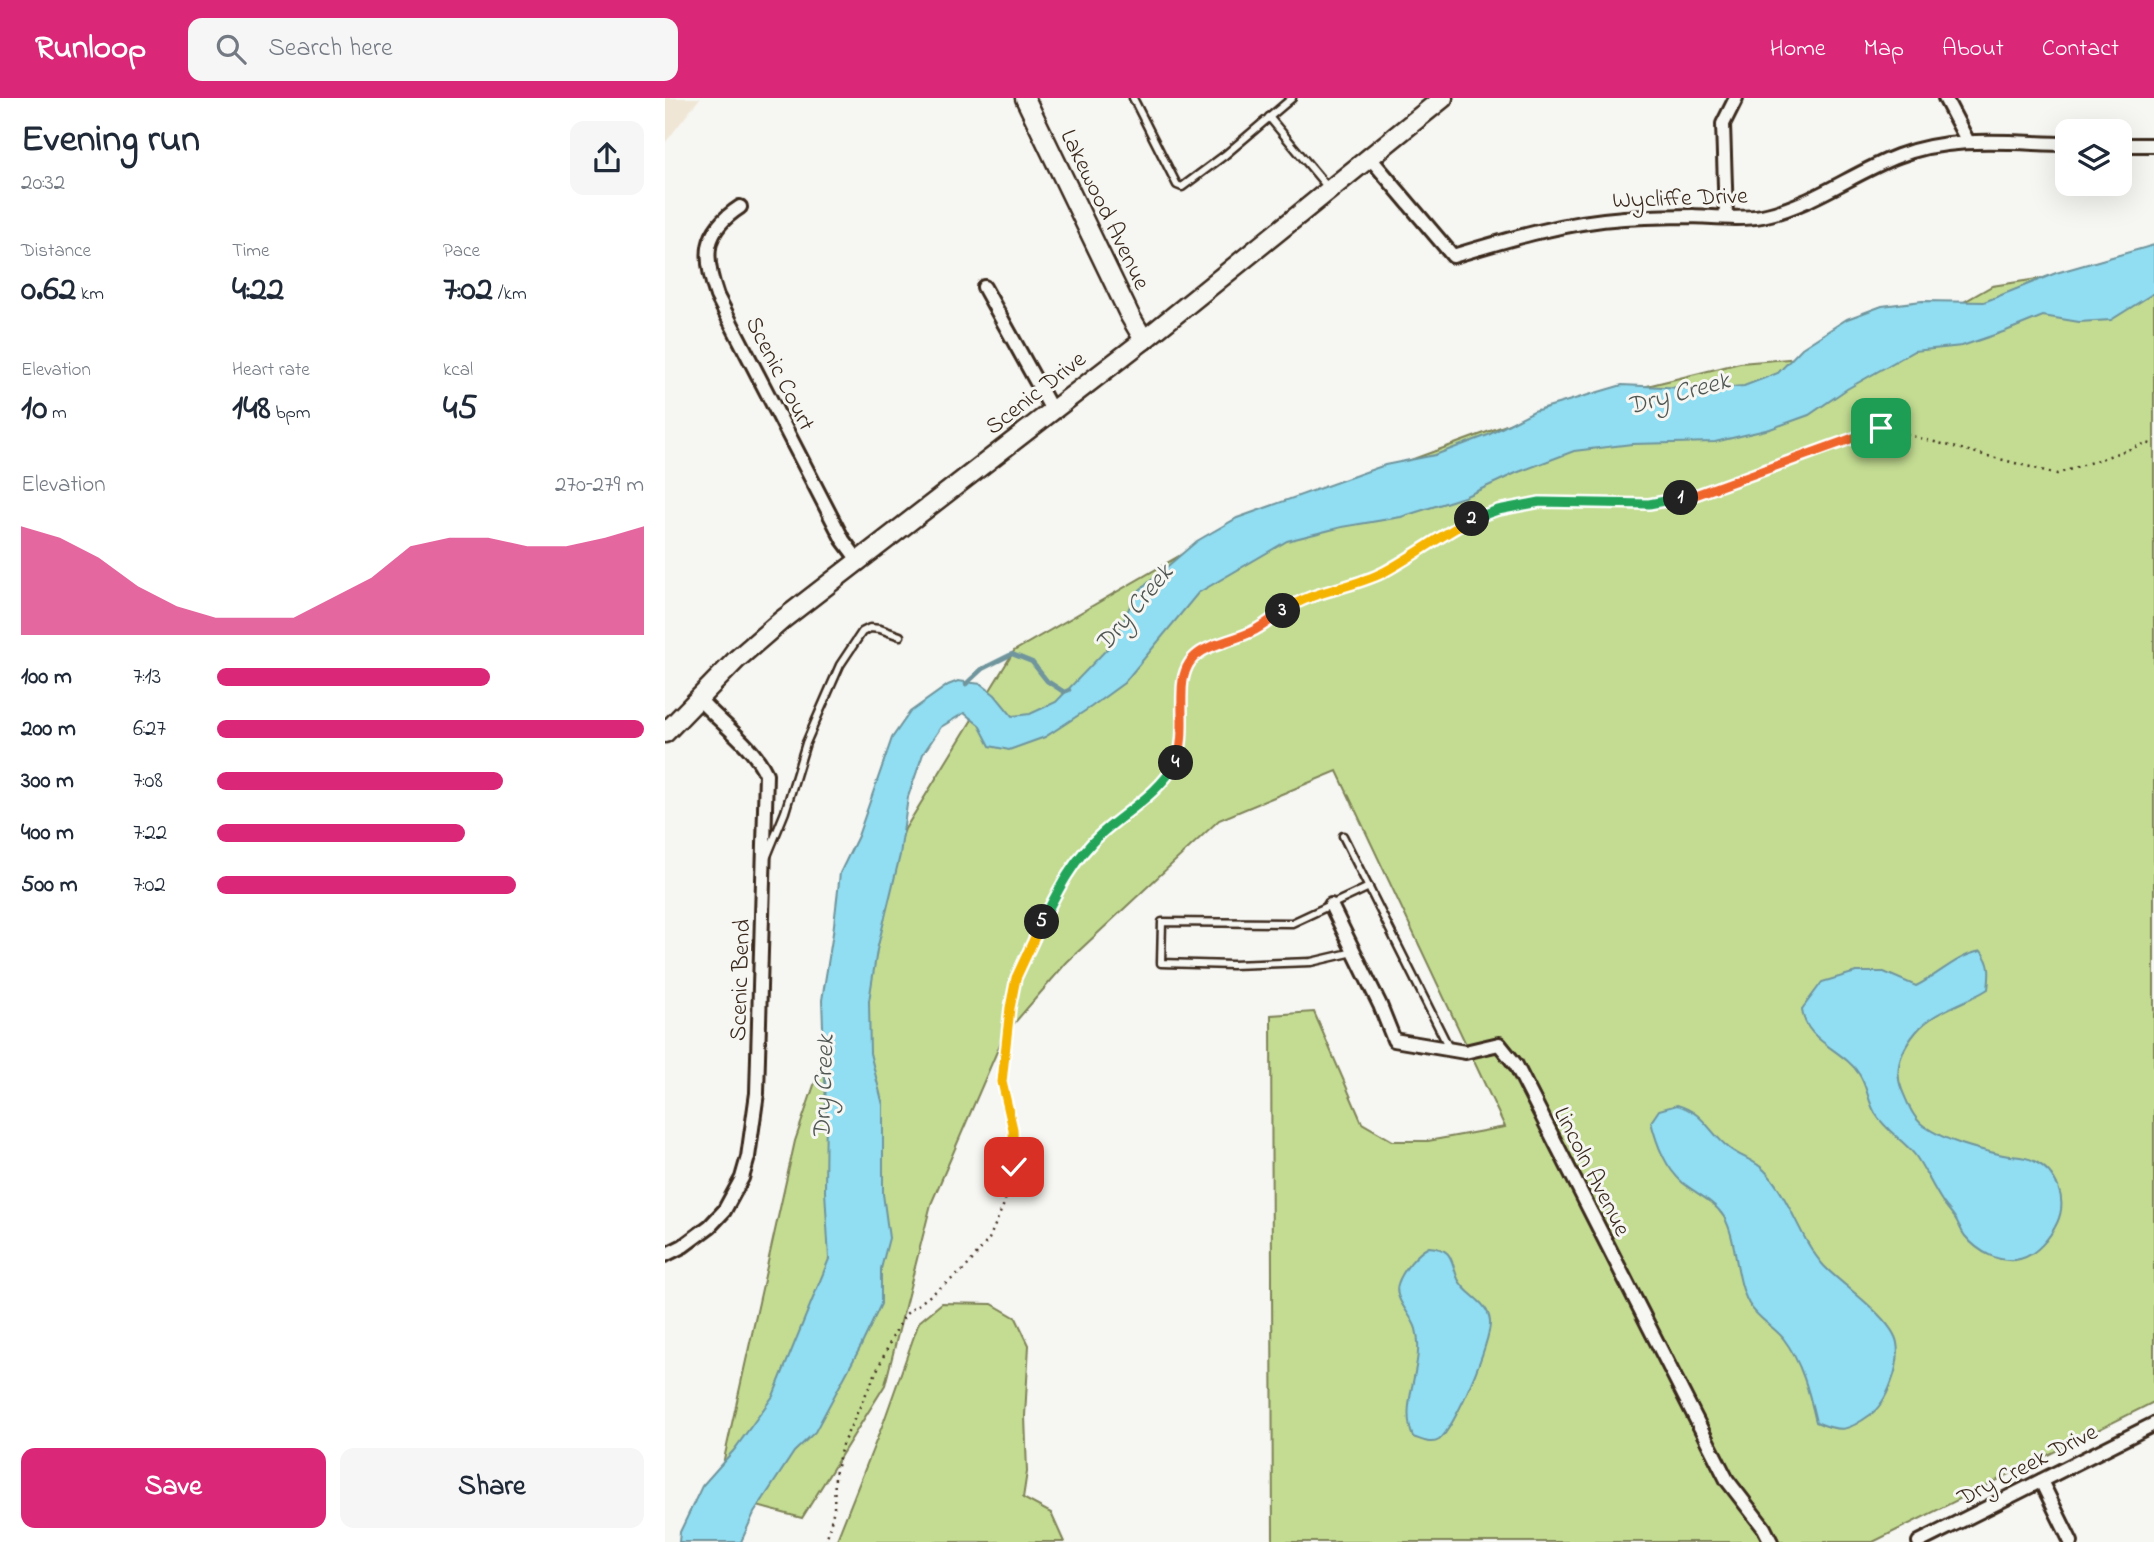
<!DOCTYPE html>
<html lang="en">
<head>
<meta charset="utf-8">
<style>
	:root { --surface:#fff; --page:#f6f6f7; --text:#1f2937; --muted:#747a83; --accent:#db2777 }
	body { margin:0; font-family:"Indie Flower",sans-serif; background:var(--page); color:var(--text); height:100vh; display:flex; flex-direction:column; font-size:26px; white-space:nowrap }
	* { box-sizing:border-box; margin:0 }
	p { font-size:23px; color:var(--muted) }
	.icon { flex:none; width:38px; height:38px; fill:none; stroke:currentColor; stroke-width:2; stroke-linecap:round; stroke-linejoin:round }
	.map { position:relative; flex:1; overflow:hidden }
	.drawer { display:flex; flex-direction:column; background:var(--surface); width:665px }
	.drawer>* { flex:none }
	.fabs { position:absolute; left:1390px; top:21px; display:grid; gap:14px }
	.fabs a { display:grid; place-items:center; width:77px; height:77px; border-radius:14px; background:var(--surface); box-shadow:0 7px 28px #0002; font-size:35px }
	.pin { position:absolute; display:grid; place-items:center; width:60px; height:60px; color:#fff; margin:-30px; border-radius:14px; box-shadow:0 4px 10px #0006 }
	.km { position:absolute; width:35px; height:35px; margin:-18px; border-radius:50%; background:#222; color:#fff; font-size:19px; line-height:35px; text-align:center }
	.round { display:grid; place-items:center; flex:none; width:74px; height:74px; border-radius:14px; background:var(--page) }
	.summary { display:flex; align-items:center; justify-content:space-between; height:119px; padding:0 21px }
	h1 { font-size:38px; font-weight:700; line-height:52px }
	.figures { display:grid; grid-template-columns:repeat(3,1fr); gap:10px; height:119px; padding:7px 21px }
	.figures div { display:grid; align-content:center }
	.figures b { font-size:35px; font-weight:700 }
	.figures small { font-size:19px; font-weight:400 }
	.figures p { font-size:19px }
	.chart { height:196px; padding:14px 21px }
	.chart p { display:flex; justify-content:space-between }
	.chart svg { width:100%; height:126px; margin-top:7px; fill:var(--accent); opacity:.7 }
	.primary-button { display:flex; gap:14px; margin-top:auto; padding:14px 21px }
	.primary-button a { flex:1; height:80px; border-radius:14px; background:var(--accent); color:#fff; font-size:28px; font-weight:700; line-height:80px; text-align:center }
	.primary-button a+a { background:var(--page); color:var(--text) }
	ul { padding:0 21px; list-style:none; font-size:23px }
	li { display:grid; grid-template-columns:112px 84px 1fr; align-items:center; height:52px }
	li i { height:18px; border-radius:9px; background:var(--accent) }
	header { display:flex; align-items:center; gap:42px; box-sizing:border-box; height:98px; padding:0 35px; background:var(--accent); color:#fff }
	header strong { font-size:33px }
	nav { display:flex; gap:38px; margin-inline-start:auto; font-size:24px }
	.search { width:490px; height:63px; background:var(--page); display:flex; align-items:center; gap:18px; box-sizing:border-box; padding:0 24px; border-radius:14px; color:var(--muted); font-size:26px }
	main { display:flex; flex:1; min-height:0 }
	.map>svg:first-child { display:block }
	.built { fill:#efe6d6 }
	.green { fill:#c3dc92; stroke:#7f8358; stroke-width:2 }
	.water { fill:#91ddf1; stroke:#6f959d; stroke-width:2 }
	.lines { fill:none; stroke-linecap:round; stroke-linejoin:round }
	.stream { stroke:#6f959d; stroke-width:4.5 }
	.lane-casing { stroke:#3b2a1e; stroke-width:11 }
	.street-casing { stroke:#3b2a1e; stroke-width:18 }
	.secondary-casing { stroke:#3b2a1e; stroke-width:23 }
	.path { stroke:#3b2a1e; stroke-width:2.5; stroke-dasharray:2 5; stroke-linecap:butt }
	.lane { stroke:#f6f6f2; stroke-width:6 }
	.street { stroke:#f6f6f2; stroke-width:12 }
	.secondary { stroke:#f6f6f2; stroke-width:18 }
	.split-1-casing { stroke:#fff; stroke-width:14 }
	.split-2-casing { stroke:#fff; stroke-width:14 }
	.split-3-casing { stroke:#fff; stroke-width:14 }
	.split-4-casing { stroke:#fff; stroke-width:14 }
	.split-5-casing { stroke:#fff; stroke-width:14 }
	.split-6-casing { stroke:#fff; stroke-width:14 }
	.split-1 { stroke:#f0652b; stroke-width:9 }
	.split-2 { stroke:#22a559; stroke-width:9 }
	.split-3 { stroke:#f5b400; stroke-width:9 }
	.split-4 { stroke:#f0652b; stroke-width:9 }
	.split-5 { stroke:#22a559; stroke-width:9 }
	.split-6 { stroke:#f5b400; stroke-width:9 }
	.labels { text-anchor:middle; stroke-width:6; stroke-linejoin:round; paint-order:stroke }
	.street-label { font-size:24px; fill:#3b2a1e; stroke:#f6f6f2 }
	.water-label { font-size:26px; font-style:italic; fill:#505753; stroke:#f6f6f2 }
</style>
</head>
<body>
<header>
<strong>Runloop</strong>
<div class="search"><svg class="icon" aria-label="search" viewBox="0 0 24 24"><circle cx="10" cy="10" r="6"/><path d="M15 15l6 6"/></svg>Search here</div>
<nav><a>Home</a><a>Map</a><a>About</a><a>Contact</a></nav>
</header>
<main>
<section class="drawer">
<div class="summary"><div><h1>Evening run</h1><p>20:32</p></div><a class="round"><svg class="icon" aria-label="share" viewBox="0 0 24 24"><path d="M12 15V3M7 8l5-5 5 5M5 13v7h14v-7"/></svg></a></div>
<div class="figures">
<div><p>Distance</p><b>0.62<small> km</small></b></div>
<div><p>Time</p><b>4:22</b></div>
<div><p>Pace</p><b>7:02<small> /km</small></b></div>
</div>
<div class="figures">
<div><p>Elevation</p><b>10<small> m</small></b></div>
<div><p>Heart rate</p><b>148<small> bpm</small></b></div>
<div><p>kcal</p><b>45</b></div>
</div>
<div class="chart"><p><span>Elevation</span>270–279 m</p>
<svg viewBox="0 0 160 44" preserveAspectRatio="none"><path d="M0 44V6L10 10L20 17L30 27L40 34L50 38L60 38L70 38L80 31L90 24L100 13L110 10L120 10L130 13L140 13L150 10L160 6V44z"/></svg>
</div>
<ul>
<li><b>100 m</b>7:13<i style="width:64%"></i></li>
<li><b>200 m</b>6:27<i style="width:100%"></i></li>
<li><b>300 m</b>7:08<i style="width:67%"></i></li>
<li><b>400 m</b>7:22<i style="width:58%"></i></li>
<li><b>500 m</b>7:02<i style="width:70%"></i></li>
</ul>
<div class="primary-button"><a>Save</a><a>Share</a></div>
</section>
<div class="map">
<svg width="1489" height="1444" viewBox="0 0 1489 1444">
	<rect width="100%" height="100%" fill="#f6f6f2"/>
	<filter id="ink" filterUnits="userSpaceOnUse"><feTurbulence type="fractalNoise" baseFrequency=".0143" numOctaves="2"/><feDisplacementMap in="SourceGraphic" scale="14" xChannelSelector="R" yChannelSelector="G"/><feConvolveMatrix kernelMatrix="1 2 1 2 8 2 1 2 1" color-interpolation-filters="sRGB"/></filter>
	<g filter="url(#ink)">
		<!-- built -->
		<path class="built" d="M0 0H35L0 45Z"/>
		<!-- green -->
		<g class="green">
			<path d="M1489 163V1304L1208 1444H608L606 917 649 914 697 1025 728 1043H763L840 1029 672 673 554 722 402 864 339 937 266 1106 220 1287 137 1420 51 1397 130 1043 184 884 240 731 349 553 568 427 877 314 1075 265 1211 254 1327 188Z"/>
			<path d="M277 1205 327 1206 351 1220 364 1247 360 1318 362 1374 358 1400 386 1415 399 1444H171L219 1323 254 1224Z"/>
		</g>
		<!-- water -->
		<g class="water">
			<path d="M1489 147V195L1446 222 1414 224 1378 218 1341 233 1297 248 1249 253 1182 291 1144 317 1105 331 1050 344 967 346 909 353 851 375 799 399 736 419 677 429 622 443 533 495 459 585 426 609 380 639 344 652 325 648 314 627 299 615 276 629 258 656 243 699 235 757 212 852 204 903 205 955 218 1007V1096L224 1140 216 1171V1206L196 1248 150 1334 129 1354 89 1415 76 1444H14L15 1434 37 1388 69 1352 108 1298 164 1161 160 1093 161 1010 157 902 168 835 175 775 193 738 227 640 245 614 283 587 293 583 316 586 330 597 347 618 365 616 391 604 443 550 456 529 470 496 532 443 572 420 720 367 770 357 823 337 869 313 957 287 1041 291 1079 288 1113 275 1137 250 1182 221 1217 208 1257 203 1319 204 1391 175Z"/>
			<path d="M1316 853C1326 866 1325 875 1323 891 1300 906 1269 912 1251 934 1237 951 1228 971 1237 992 1242 1004 1248 1020 1259 1028 1282 1044 1311 1051 1338 1057 1348 1059 1360 1058 1369 1063 1392 1074 1403 1102 1392 1125 1385 1140 1371 1157 1355 1161 1335 1166 1313 1154 1300 1138 1296 1133 1294 1126 1290 1120 1286 1114 1281 1109 1277 1103 1267 1088 1260 1071 1250 1057 1238 1042 1220 1032 1210 1015 1203 1003 1202 988 1194 976 1178 951 1140 944 1137 911L1157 884 1191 874H1219L1251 888C1274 877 1290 858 1316 853Z"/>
			<path d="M1012 1007C1040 1015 1043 1034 1064 1050 1075 1059 1090 1062 1100 1073 1126 1101 1134 1140 1159 1168 1177 1187 1228 1221 1232 1245 1236 1267 1222 1305 1205 1317 1183 1333 1176 1335 1151 1324 1144 1294 1137 1265 1118 1240 1108 1228 1093 1221 1084 1206 1070 1181 1072 1141 1059 1119 1049 1103 1032 1096 1018 1085 1000 1069 992 1047 986 1024L994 1012Z"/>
			<path d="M764 1149C789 1151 785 1162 793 1181 801 1198 823 1203 825 1223 827 1242 789 1332 774 1342 766 1347 757 1342 748 1339 733 1305 761 1267 751 1231 747 1217 728 1201 733 1186 737 1173 752 1155 764 1149Z"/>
		</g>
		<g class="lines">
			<!-- stream -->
			<path class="stream" d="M301 586 317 571 347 556 367 564 382 583 399 594 404 592"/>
			<!-- lane casing -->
			<g class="lane-casing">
				<g id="lane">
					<path d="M468 0 512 87 517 89 560 57 627 0"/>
					<path d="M604 19 664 91"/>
					<path d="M678 738 784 950"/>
					<path d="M102 758 120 714 141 645 175 567 197 534 205 530 215 531 235 538"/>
					<path d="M689 854 646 864 567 867 496 865 497 824 627 825 704 789"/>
				</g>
			</g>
			<!-- street casing -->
			<g class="street-casing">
				<g id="street">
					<path d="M1280 0 1303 44"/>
					<path d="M1454 47H1489"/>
					<path d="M706 61 788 158C844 141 900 124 959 120 982 119 1005 118 1028 118 1051 119 1075 122 1097 118 1146 108 1188 75 1233 58 1286 37 1346 45 1402 46"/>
					<path d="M75 109C38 133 38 158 52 198L178 442 193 462"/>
					<path d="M1061 119 1058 26 1071 0"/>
					<path d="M319 189 387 312"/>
					<path d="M666 807 715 907 729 942 800 954 834 946 851 967 1062 1382 1099 1430 1106 1444"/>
					<path d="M0 1157 18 1148 45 1128 59 1113 77 1080 83 1059 92 995 101 676C88 647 54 624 33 600"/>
					<path d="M1376 1383 1406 1444"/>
					<path d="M1254 1444 1489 1326"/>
				</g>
			</g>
			<!-- secondary casing -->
			<g class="secondary-casing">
				<g id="secondary">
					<path d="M360 0 465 218 479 242"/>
					<path d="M0 635 72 561 117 522 479 242 778 0"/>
				</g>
			</g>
			<!-- path -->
			<path class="path" d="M161 1444 169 1411 170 1377 177 1347 229 1236 241 1216 300 1171 324 1141 339 1106 349 1069 348 1031 337 984 345 910 351 880 397 784 412 762 436 736 488 695 501 681 512 661 516 638 517 580 523 565 537 552 587 534 634 502 717 475 779 435 809 420 833 412 875 404 984 406 1033 396 1216 330 1392 376 1482 345 1489 347"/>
			<!-- lane -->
			<use href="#lane" class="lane"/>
			<!-- street -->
			<use href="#street" class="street"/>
			<!-- secondary -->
			<use href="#secondary" class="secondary"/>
		</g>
	</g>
	<g class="lines" filter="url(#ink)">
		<!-- split-1 casing -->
		<g class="split-1-casing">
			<path id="split-1" d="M1016 400 1033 396 1216 330"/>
		</g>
		<!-- split-2 casing -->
		<g class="split-2-casing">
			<path id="split-2" d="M807 421 833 412 875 404 984 406 1016 400"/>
		</g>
		<!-- split-3 casing -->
		<g class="split-3-casing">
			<path id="split-3" d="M618 513C648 492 686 491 719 474 749 458 776 437 807 421"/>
		</g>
		<!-- split-4 casing -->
		<g class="split-4-casing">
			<path id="split-4" d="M511 665C520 644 516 617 517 595 517 546 552 550 586 534 597 529 608 520 618 513"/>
		</g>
		<!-- split-5 casing -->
		<g class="split-5-casing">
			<path id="split-5" d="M377 824C393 792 409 760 437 735 463 712 493 696 511 665"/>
		</g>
		<!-- split-6 casing -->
		<g class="split-6-casing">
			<path id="split-6" d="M349 1069 348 1031 337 984 345 910 351 880 377 824"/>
		</g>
		<!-- split-1 -->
		<use href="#split-1" class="split-1"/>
		<!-- split-2 -->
		<use href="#split-2" class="split-2"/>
		<!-- split-3 -->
		<use href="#split-3" class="split-3"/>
		<!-- split-4 -->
		<use href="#split-4" class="split-4"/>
		<!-- split-5 -->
		<use href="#split-5" class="split-5"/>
		<!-- split-6 -->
		<use href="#split-6" class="split-6"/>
	</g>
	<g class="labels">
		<!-- street labels -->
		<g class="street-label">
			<text transform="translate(1015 99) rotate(-2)" y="8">Wycliffe Drive</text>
			<text transform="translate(441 111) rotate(64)" y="8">Lakewood Avenue</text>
			<text transform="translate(116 275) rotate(63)" y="8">Scenic Court</text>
			<text transform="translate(370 294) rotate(-38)" y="8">Scenic Drive</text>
			<text transform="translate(74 882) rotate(-88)" y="8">Scenic Bend</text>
			<text transform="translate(928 1073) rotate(63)" y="8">Lincoln Avenue</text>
			<text transform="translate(1362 1366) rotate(-27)" y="8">Dry Creek Drive</text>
		</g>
		<!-- water labels -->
		<g class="water-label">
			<text transform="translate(1013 294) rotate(-15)" y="9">Dry Creek</text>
			<text transform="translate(468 509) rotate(-50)" y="9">Dry Creek</text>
			<text transform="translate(157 989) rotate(-88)" y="9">Dry Creek</text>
		</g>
	</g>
</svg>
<div class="fabs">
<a><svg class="icon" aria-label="layers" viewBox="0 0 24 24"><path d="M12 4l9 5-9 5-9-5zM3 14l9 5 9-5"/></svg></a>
</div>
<div class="pin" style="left:1216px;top:330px;background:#1e9e55"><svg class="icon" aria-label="arrive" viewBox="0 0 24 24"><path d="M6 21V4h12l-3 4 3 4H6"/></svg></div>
<div class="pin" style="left:349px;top:1069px;background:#d93025"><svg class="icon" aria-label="check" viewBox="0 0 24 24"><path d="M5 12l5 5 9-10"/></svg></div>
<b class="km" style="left:1016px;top:400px">1</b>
<b class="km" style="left:807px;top:421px">2</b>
<b class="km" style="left:618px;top:513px">3</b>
<b class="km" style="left:511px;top:665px">4</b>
<b class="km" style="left:377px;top:824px">5</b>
</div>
</main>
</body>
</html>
